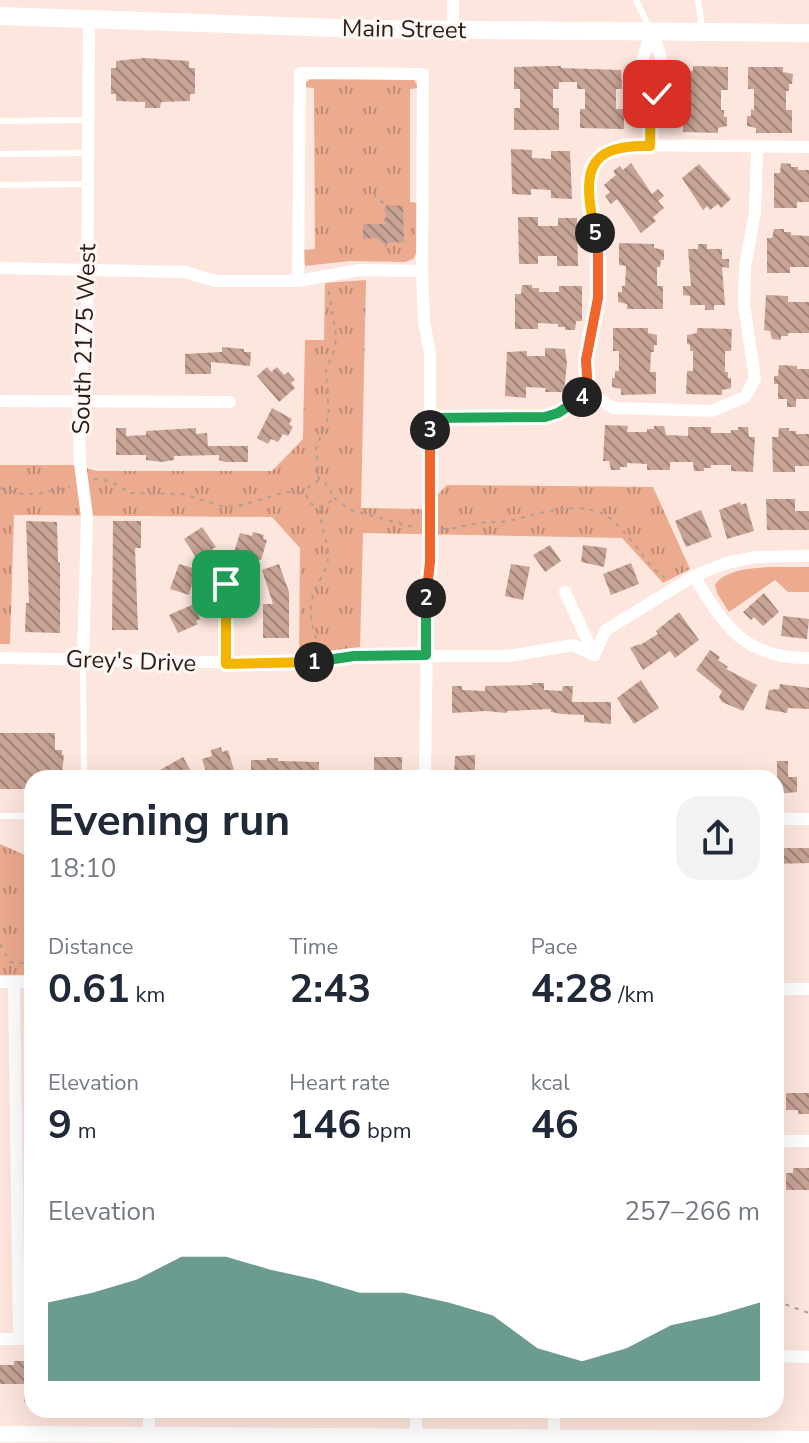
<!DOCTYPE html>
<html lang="en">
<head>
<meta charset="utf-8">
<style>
	:root { --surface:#fff; --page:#f2f2f3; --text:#1f2937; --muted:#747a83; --accent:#2f7162 }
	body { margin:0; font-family:"Nunito Sans",sans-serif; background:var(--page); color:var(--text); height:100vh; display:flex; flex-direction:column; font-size:30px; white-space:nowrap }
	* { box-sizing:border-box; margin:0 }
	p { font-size:26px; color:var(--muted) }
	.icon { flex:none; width:44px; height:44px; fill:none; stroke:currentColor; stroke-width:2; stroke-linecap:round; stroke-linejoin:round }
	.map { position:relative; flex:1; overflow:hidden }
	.details { position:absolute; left:24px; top:770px; width:760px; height:648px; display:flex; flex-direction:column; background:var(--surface); border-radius:24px; box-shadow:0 8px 32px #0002 }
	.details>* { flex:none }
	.pin { position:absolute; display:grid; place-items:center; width:68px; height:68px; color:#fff; margin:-34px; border-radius:16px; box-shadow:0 4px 12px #0006 }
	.km { position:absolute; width:40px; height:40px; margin:-20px; border-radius:50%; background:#222; color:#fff; font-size:22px; line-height:40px; text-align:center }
	.round { display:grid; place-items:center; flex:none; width:84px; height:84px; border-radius:24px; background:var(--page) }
	.headline { display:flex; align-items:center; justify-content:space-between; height:136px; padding:0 24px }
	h1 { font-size:44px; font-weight:700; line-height:60px }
	.metrics { display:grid; grid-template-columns:repeat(3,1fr); gap:12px; height:136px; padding:8px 24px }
	.metrics div { display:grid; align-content:center }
	.metrics b { font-size:40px; font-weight:700 }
	.metrics small { font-size:22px; font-weight:400 }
	.metrics p { font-size:22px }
	.chart { height:224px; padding:16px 24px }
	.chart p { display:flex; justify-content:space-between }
	.chart svg { width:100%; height:144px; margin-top:8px; fill:var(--accent); opacity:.7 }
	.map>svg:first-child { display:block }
	.green { fill:#ecaa8e }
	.park { fill:url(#park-tufts) }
	.building { fill:url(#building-back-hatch) }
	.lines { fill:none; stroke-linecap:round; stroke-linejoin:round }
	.path { stroke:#b19e96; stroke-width:2; stroke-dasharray:4 6; stroke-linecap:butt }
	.service { stroke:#fff; stroke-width:6 }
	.minor { stroke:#fff; stroke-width:12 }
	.tertiary { stroke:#fff; stroke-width:16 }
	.secondary { stroke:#fff; stroke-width:18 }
	.split-1-casing { stroke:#fff; stroke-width:16 }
	.split-2-casing { stroke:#fff; stroke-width:16 }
	.split-3-casing { stroke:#fff; stroke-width:16 }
	.split-4-casing { stroke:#fff; stroke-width:16 }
	.split-5-casing { stroke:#fff; stroke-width:16 }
	.split-6-casing { stroke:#fff; stroke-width:16 }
	.split-1 { stroke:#f5b400; stroke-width:10 }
	.split-2 { stroke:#22a559; stroke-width:10 }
	.split-3 { stroke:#f0652b; stroke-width:10 }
	.split-4 { stroke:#22a559; stroke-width:10 }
	.split-5 { stroke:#f0652b; stroke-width:10 }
	.split-6 { stroke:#f5b400; stroke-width:10 }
	.labels { text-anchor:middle; stroke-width:6; stroke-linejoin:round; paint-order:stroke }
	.street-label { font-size:24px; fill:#2a1c17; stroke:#fff7f4 }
</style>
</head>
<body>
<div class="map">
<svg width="809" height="1443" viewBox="0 0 809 1443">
	<defs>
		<pattern id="park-tufts" width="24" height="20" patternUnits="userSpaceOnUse" patternTransform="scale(2)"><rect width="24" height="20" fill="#ecaa8e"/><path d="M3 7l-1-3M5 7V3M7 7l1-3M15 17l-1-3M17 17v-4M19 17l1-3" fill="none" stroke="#bf8a73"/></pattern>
		<pattern id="building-back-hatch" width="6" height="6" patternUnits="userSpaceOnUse" patternTransform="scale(2)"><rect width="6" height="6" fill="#c6a395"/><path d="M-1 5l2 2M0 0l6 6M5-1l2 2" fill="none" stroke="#a18479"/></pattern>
	</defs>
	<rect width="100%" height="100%" fill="#fde6dd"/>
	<!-- green -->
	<path class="green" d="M771 567H809V592H788L775 580 729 612 717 593 715 585C725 569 754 568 771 567Z"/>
	<!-- park -->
	<g class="park">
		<path d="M314 77 414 80 419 88 410 89V202L419 203C415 220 422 248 413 259L405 262 350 261 305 266 304 250 315 249 314 88 304 87 305 83Z"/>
		<path d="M366 280 361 508 423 509 447 485 653 487 690 569 663 583 622 538 363 533 360 647 299 654 300 548 272 517 14 515 10 644H0V465H73L97 471H272L303 439 305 340H324L325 283Z"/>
		<path d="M0 844 32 858V975H0Z"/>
	</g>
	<!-- building -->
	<g class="building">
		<path d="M144 58 189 61V68H195V94H190V101L161 102 160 108H145V102L116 101V94H111V68H116V61Z"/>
		<path d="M551 66H561V68L621 70 622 89H616V109H624V129L580 128V109H585V89H577V82H559V89H553V108H559V130H514V108H520V89H514V67Z"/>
		<path d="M693 66 728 67V90H721V110H724V117H727V126L718 128V133L683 132V109H689L690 90H686V82H683V73L693 71Z"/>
		<path d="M748 67H783V72L793 74 792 84H789V91H786V110H792V133H756V128L747 126V116H751V109L754 110V89H748Z"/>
		<path d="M511 149 532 150V158L551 159V151H570L572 199 551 198V190L531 189V195L512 194Z"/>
		<path d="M631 163 652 194 658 189 664 196 658 201 664 208 653 217 656 221 641 233 617 199 611 204 605 196 610 192 604 185 616 175 613 171 620 166 623 170Z"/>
		<path d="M781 163 791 164V167H798V170H809V202H797V208H774V173H780Z"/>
		<path d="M699 164 731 199 721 208 718 204 710 210 707 206 703 210 682 178Z"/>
		<path d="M386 205 403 206 404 242 382 243 377 238 363 239V224H386Z"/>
		<path d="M518 217H538V226H558V218H577L578 266H557V256H538V264H519Z"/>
		<path d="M774 229H784V232H791V235L809 236V267H790V273H767V238H772Z"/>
		<path d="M619 243 654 244V248L664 250V260H661L660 267H657V286H663V309H627V304L618 302V292H622V286H625L626 266 619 265Z"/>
		<path d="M698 244H707V249H722V259H729V268L722 267 725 305H714V310H705V305H690V296L683 295V286H691L688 249H698Z"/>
		<path d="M522 285H532V288H539V292H559V286H582V321H576L575 330H565V327H558V324L538 323V329H515V294H521Z"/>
		<path d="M766 295 788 296V302H809V333H788V336H781V340L772 339 770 331 764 330Z"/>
		<path d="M613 328H648V333L657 335V345H654V352H651L650 372H656V394L621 395V389L612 387V378H615V371H619V351H613Z"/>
		<path d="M697 328 732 329 731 351H725V372H728V378H731V388L722 390V395L686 394 687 371H693V351H690V345L687 344V335L697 333Z"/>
		<path d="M222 347 244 349V352H251L250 366 211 362V374H185V354L222 352Z"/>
		<path d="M545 348 565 349 567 363 564 392H545L546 388 526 387V398L505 396 507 352 527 351V356H545Z"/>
		<path d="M779 365 797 366V369H809V399H796V407H787V399H778V384H774V376H778Z"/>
		<path d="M267 367 271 372 277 367 284 375 288 372 295 380 291 383 295 388 279 402 257 376Z"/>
		<path d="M272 408 292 419 289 424 293 427 288 436 283 434 278 442 271 439 268 444 257 438Z"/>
		<path d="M605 425 628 426 627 432H647V429H654V426H664L666 435 688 436V427H711V433H731V430H738V427H748L749 437H755L753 472 731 471V465H711V468H704V471H694L693 462H670V470H647V464L627 463V467H620V470H611L609 461H603Z"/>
		<path d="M116 428H126V436L146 435V431L196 428V434L207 433 208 446H248V462H225L219 460V455L174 456V460L162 462 146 460V455H116Z"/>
		<path d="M779 428H789V431H796V434H809V466H795V472H773L772 437H778Z"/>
		<path d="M766 499H795V511H809V530H767Z"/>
		<path d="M740 502 741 505 746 503 754 531 727 539 719 510Z"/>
		<path d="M701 510 712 537 686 547 675 521Z"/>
		<path d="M26 521 57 522 58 562 60 563V633L25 632 26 603H29Z"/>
		<path d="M113 521H141V548H135L138 630H112Z"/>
		<path d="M202 527 216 547 212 549 214 551 199 562 184 539Z"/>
		<path d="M253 532 264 535 263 539 267 540 261 560 234 552 240 533 252 536Z"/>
		<path d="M550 545 561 561 545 572 533 555Z"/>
		<path d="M583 545 607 548 604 567 581 562Z"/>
		<path d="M631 563 639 584 611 595 603 574Z"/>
		<path d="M179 564 196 569 189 595 170 589Z"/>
		<path d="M279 564 289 592V638H263V604H273L262 570Z"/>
		<path d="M511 564 530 567 523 600 505 596Z"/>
		<path d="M764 593 779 612 763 626 754 617 751 620 743 612Z"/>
		<path d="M194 604 200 619 196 621 198 624 178 633 169 615Z"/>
		<path d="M679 612 699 640 675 658 670 651 643 670 630 648 639 644 640 645 658 634 656 631Z"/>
		<path d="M783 616 809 619 807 639 781 636Z"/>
		<path d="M710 650 720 657 718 660 728 667 726 669 757 685 743 711 722 702 719 697 722 691 696 670Z"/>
		<path d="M641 680 659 708 634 724 617 698Z"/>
		<path d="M532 683H544V690L562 691 563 686H573L572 702H611V724L584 722V715L562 714 551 712V709L507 711V713L485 711 452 713V686H462V690L485 691V686L532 685Z"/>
		<path d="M780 684 809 688V709L788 708 787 713 765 709 769 690 779 689Z"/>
		<path d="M0 733H55V750H62V755H64L62 773H54V778H32V789H0Z"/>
		<path d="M221 747 222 752 228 750 234 770 208 778 202 759 212 756 211 750Z"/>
		<path d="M475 755V778H454L455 756Z"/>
		<path d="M183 757 195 778H162L158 771Z"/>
		<rect x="374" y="757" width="28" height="21"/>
		<path d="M267 758H278V761L319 762V778H251V760H267Z"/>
		<path d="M777 761H788V777H797V792L777 794Z"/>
		<path d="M776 848H809V863L776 864Z"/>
		<path d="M786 1093H809V1114H798V1110H786Z"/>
		<path d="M793 1168H809V1190H786V1173H793Z"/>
		<path d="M14 1361H32V1402H24V1384H0V1365H14Z"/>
	</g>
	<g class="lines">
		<!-- path -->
		<g class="path">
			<path d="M375 193V196L386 205 385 224"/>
			<path d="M386 243V249"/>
			<path d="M94 479 110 481 131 493 183 494 221 506 235 507 286 492 306 494 309 503 320 507 331 501 332 493 325 483 317 481 309 486 306 494"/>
			<path d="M319 480 316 448 329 416 326 370 335 349 336 335 328 288"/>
			<path d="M0 488 22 494H36L70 487"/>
			<path d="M334 498 351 510 417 528"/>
			<path d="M442 529C456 529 465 525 478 523 488 521 499 523 509 521 540 514 582 497 611 519 632 536 643 562 665 578"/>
			<path d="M320 648C311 626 307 610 316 587 321 577 327 569 328 558 329 541 319 525 320 508"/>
			<path d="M0 944 10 962 32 964"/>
			<path d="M776 1301 809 1313"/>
		</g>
		<!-- service -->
		<g class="service">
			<path d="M636 0 650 29"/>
			<path d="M698 0 702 28"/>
			<path d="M0 121 89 120"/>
			<path d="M0 154 89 153"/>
			<path d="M0 185 88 184"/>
			<path d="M83 658 84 778"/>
			<path d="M0 816H32"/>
		</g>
		<!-- minor -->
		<g class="minor">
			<path d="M453 30V0"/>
			<path d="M652 32 661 57 657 94 651 100 643 92V57Z"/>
			<path d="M650 146 651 100"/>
			<path d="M0 268 185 272 216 281H298L360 270 422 271"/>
			<path d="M298 281 300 73 423 74 422 271 424 321 430 354V418L425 778"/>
			<path d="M588 392 586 360 598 298V250L589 203V177L599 157 622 145 809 147"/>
			<path d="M0 401 230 402"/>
			<path d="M430 418 545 417 558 413 588 392 613 408 681 410 712 411 745 397 755 379 744 304 745 267 755 212 757 148"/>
			<path d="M694 576C725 627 744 658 809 658"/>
			<path d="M226 584V664"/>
			<path d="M565 592 594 655"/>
			<path d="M594 655 606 630 694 576 726 563 756 557 809 556"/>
			<path d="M0 658 300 664 354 656H509L573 645 594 655"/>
			<path d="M83 658 87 517 80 463 78 401 87 327 89 19"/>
			<path d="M776 819H809"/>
			<path d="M0 982H32"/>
			<path d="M14 982 19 1339"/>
			<path d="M776 989H809"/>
			<path d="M776 1141H809"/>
			<path d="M0 1339H32"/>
			<path d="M776 1356 809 1357"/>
			<path d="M149 1410V1435"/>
			<path d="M416 1437V1410"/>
			<path d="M554 1438V1410"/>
		</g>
		<!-- tertiary -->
		<path class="tertiary" d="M0 1434 809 1439"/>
		<!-- secondary -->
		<path class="secondary" d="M0 16 367 29 809 33"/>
	</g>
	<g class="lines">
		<!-- split-1 casing -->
		<g class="split-1-casing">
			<path id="split-1" d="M226 584V664L314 662"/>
		</g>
		<!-- split-2 casing -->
		<g class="split-2-casing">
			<path id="split-2" d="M314 662 354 656 426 655V598"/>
		</g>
		<!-- split-3 casing -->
		<g class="split-3-casing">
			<path id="split-3" d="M426 598 430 562V430"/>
		</g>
		<!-- split-4 casing -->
		<g class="split-4-casing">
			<path id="split-4" d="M430 430V418L545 417 558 413 582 397"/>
		</g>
		<!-- split-5 casing -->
		<g class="split-5-casing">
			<path id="split-5" d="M582 397 588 392 586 360 598 298V250L595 233"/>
		</g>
		<!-- split-6 casing -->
		<g class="split-6-casing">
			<path id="split-6" d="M595 233C584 177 581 144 650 146L651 100 657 94"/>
		</g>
		<!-- split-1 -->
		<use href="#split-1" class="split-1"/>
		<!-- split-2 -->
		<use href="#split-2" class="split-2"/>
		<!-- split-3 -->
		<use href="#split-3" class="split-3"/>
		<!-- split-4 -->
		<use href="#split-4" class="split-4"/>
		<!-- split-5 -->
		<use href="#split-5" class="split-5"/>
		<!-- split-6 -->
		<use href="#split-6" class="split-6"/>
	</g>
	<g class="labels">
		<!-- street labels -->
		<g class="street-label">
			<text transform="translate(404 29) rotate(1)" y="8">Main Street</text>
			<text transform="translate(84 339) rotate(-88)" y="8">South 2175 West</text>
			<text transform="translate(131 661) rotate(2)" y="8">Grey's Drive</text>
		</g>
	</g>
</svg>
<div class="pin" style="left:226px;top:584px;background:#1e9e55"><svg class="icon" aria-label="arrive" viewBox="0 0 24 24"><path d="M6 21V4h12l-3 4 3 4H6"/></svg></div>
<div class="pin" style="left:657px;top:94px;background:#d93025"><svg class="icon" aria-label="check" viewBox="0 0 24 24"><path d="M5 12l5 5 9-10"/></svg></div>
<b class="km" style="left:314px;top:662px">1</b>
<b class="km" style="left:426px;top:598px">2</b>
<b class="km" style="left:430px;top:430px">3</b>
<b class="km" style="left:582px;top:397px">4</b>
<b class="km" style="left:595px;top:233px">5</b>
<section class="details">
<div class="headline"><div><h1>Evening run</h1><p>18:10</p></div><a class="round"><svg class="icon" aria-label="share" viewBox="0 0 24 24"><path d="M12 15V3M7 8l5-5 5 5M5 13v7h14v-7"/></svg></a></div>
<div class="metrics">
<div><p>Distance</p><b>0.61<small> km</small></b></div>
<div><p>Time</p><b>2:43</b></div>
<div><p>Pace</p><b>4:28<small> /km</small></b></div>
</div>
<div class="metrics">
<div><p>Elevation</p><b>9<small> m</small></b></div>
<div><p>Heart rate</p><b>146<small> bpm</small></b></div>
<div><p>kcal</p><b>46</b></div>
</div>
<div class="chart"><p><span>Elevation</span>257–266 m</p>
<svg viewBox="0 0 160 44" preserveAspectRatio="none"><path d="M0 44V20L10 17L20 13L30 6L40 6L50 10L60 13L70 17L80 17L90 20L100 24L110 34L120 38L130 34L140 27L150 24L160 20V44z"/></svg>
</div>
</section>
</div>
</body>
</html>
